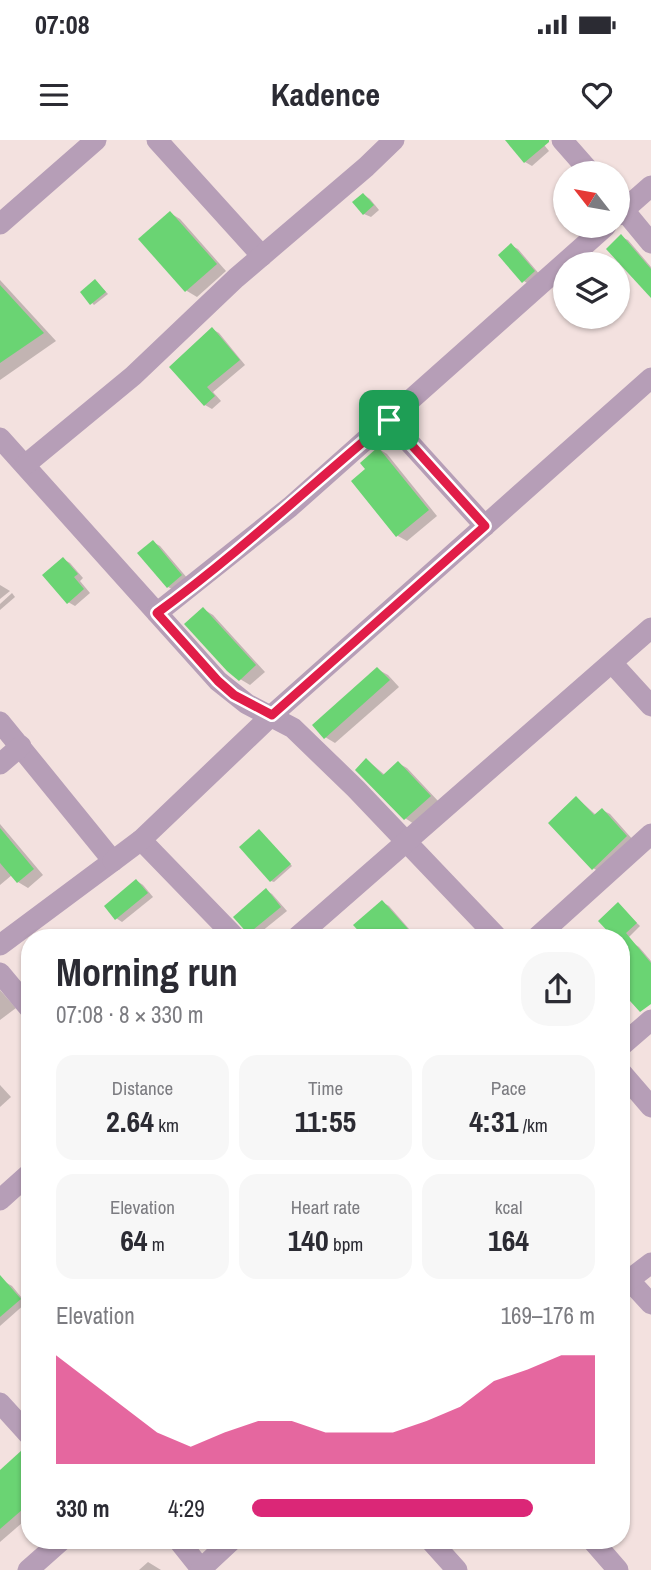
<!DOCTYPE html>
<html lang="en">
<head>
<meta charset="utf-8">
<style>
	:root { --surface:#fff; --page:#f7f7f7; --text:#2b2b33; --muted:#7c7c81; --accent:#db2777 }
	body { margin:0; font-family:"Archivo Narrow",sans-serif; background:var(--page); color:var(--text); height:100vh; display:flex; flex-direction:column; font-size:26px; white-space:nowrap }
	* { box-sizing:border-box; margin:0 }
	p { font-size:23px; color:var(--muted) }
	.icon { flex:none; width:38px; height:38px; fill:none; stroke:currentColor; stroke-width:2; stroke-linecap:round; stroke-linejoin:round }
	.map { position:relative; flex:1; overflow:hidden }
	.sheet { position:absolute; left:21px; top:789px; width:609px; height:620px; display:flex; flex-direction:column; background:var(--surface); border-radius:28px; box-shadow:0 2px 5px #0004 }
	.sheet>* { flex:none }
	.needle { width:46px; rotate:301deg }
	.tools { position:absolute; left:553px; top:21px; display:grid; gap:14px }
	.tools a { display:grid; place-items:center; width:77px; height:77px; border-radius:50%; background:var(--surface); box-shadow:0 2px 5px #0004; font-size:35px }
	.pin { position:absolute; display:grid; place-items:center; width:60px; height:60px; color:#fff; margin:-30px; border-radius:14px; box-shadow:0 4px 10px #0006 }
	.round { display:grid; place-items:center; flex:none; width:74px; height:74px; border-radius:28px; background:var(--page) }
	.headline { display:flex; align-items:center; justify-content:space-between; height:119px; padding:0 35px }
	h1 { font-size:38px; font-weight:800; line-height:52px }
	.metrics { display:grid; grid-template-columns:repeat(3,1fr); gap:10px; height:119px; padding:7px 35px }
	.metrics div { display:grid; align-content:center; border-radius:18px; background:var(--page); text-align:center }
	.metrics b { font-size:30px; font-weight:800 }
	.metrics small { font-size:19px; font-weight:400 }
	.metrics p { font-size:19px }
	.chart { height:196px; padding:14px 35px }
	.chart p { display:flex; justify-content:space-between }
	.chart svg { width:100%; height:126px; margin-top:7px; fill:var(--accent); opacity:.7 }
	ul { padding:0 35px; list-style:none; font-size:23px }
	li { display:grid; grid-template-columns:112px 84px 1fr; align-items:center; height:52px }
	li i { height:18px; border-radius:9px; background:var(--accent) }
	.status { display:flex; justify-content:space-between; align-items:center; height:49px; padding:0 35px; background:var(--surface); direction:ltr }
	.status svg { height:19px; fill:currentColor }
	header { display:flex; justify-content:space-between; align-items:center; height:91px; padding:0 35px; background:var(--surface); font-size:32px; font-weight:800 }
	.map>svg:first-child { display:block }
	.shadow { fill:#0003 }
	.building { fill:#6ad473 }
	.lines { fill:none; stroke-linecap:round; stroke-linejoin:round }
	.street { stroke:#b69eb7; stroke-width:21 }
	.route-casing { stroke:#fff; stroke-width:14 }
	.route { stroke:#e11d48; stroke-width:9 }
</style>
</head>
<body>
<div class="status"><b>07:08</b><svg viewBox="0 0 49 12"><path d="M0 12V9h3v3zM5 12V6h3v6zM10 12V3h3v9zM15 12V0h3v12zM26 1h20v11H26zM47 4h2v5h-2z"/></svg></div>
<header><svg class="icon" aria-label="menu" viewBox="0 0 24 24"><path d="M4 6h16M4 12h16M4 18h16"/></svg>Kadence<svg class="icon" aria-label="heart" viewBox="0 0 24 24"><path d="M12 20l-8-8c-3-5 5-10 8-4 3-6 11-1 8 4z"/></svg></header>
<div class="map">
<svg width="651" height="1430" viewBox="0 0 651 1430">
	<rect width="100%" height="100%" fill="#f3e1df"/>
	<!-- shadow -->
	<g class="shadow">
		<path d="M507 0H540L549 11 532 26 525 22Z"/>
		<path d="M364 55 370 59 379 70 371 77 364 74Z"/>
		<path d="M170 73 180 79 226 131 197 157 187 151 141 99Z"/>
		<path d="M621 97 628 100 651 127V155Z"/>
		<path d="M512 106 518 109 541 136 530 145 524 141Z"/>
		<path d="M0 140 56 201 0 240Z"/>
		<path d="M96 141 108 154 94 165 82 152Z"/>
		<path d="M212 189 219 193 245 225 213 252 221 261 212 269 205 265Z"/>
		<path d="M379 309 387 314 437 376 407 401 398 396 367 329Z"/>
		<path d="M153 402 160 406 188 439 174 450 168 447Z"/>
		<path d="M63 419 70 423 83 438 80 441 90 453 75 466 68 462Z"/>
		<path d="M0 445 10 451 0 459Z"/>
		<path d="M12 453 15 457 0 470V464Z"/>
		<path d="M203 469 213 475 265 532 250 545 240 539Z"/>
		<path d="M377 529 388 535 399 547 335 603 325 597Z"/>
		<path d="M367 620 385 635 398 623 407 628 439 662 414 684 405 678Z"/>
		<path d="M577 658 596 675 602 670 610 674 634 701 601 733 593 728Z"/>
		<path d="M0 684 43 735 28 748 18 742 12 735 0 745Z"/>
		<path d="M262 693 292 726 274 742 271 741Z"/>
		<path d="M137 741 143 745 153 757 122 782 116 778Z"/>
		<path d="M266 750 272 754 287 771 256 796 249 792Z"/>
		<path d="M382 762 389 766 417 798H367Z"/>
		<path d="M618 765 640 786 623 803 621 798H617Z"/>
		<path d="M633 803 639 807 651 821V860Z"/>
		<path d="M0 850 16 868 0 880Z"/>
		<path d="M0 945 11 957 0 967Z"/>
		<path d="M5 1142 12 1146 26 1163 0 1186V1147Z"/>
		<path d="M22 1313 30 1317V1376L0 1402V1332Z"/>
		<path d="M148 1422 161 1430H139Z"/>
	</g>
	<!-- building -->
	<g class="building">
		<path d="M505 0H549V2L524 23Z"/>
		<path d="M363 53 374 65 363 75 352 62Z"/>
		<path d="M170 71 217 124 185 152 138 99Z"/>
		<path d="M621 94 651 129V158L606 109Z"/>
		<path d="M511 103 535 131 522 143 498 115Z"/>
		<path d="M95 139 106 152 90 165 80 152Z"/>
		<path d="M0 145 44 193 0 223Z"/>
		<path d="M212 187 240 220 207 247 215 256 204 266 169 227Z"/>
		<path d="M378 307 429 370 396 397 351 341 365 329 360 323Z"/>
		<path d="M153 400 182 435 167 448 137 413Z"/>
		<path d="M63 417 78 434 74 437 84 449 67 464 42 435Z"/>
		<path d="M203 467 256 525 239 541 227 531 184 484Z"/>
		<path d="M377 527 390 540 324 599 312 585Z"/>
		<path d="M366 618 383 635 398 621 431 656 404 680 355 630Z"/>
		<path d="M576 656 594 675 602 668 627 696 592 730 548 683Z"/>
		<path d="M0 688 34 729 17 743 0 723Z"/>
		<path d="M259 689 291 724 270 742 239 707Z"/>
		<path d="M136 739 148 753 115 780 104 766Z"/>
		<path d="M266 748 281 767 248 794 233 777Z"/>
		<path d="M382 760 416 798H365L353 785Z"/>
		<path d="M618 762 637 783 626 793 651 823V864L640 872 621 851V798H614L598 781Z"/>
		<path d="M0 1135 21 1159 0 1177Z"/>
		<path d="M22 1310 30 1319V1363L0 1389V1330Z"/>
	</g>
	<g class="lines">
		<!-- street -->
		<g class="street">
			<path d="M157 0 262 116"/>
			<path d="M562 0 591 33"/>
			<path d="M618 63 651 103"/>
			<path d="M618 75 651 46"/>
			<path d="M0 84 96 0"/>
			<path d="M389 280 485 386"/>
			<path d="M0 298 218 541 247 564 293 588 356 649 498 798"/>
			<path d="M25 325 133 236 236 138 366 27 394 0"/>
			<path d="M157 473 290 367 606 86"/>
			<path d="M612 523 651 566"/>
			<path d="M0 582 113 721 0 805"/>
			<path d="M0 624 21 606"/>
			<path d="M141 700 236 798"/>
			<path d="M113 721 141 700 272 575 651 238"/>
			<path d="M296 798 651 488"/>
			<path d="M536 798 651 694"/>
			<path d="M0 833 30 869"/>
			<path d="M621 906 651 880"/>
			<path d="M621 932 651 967"/>
			<path d="M0 1060 30 1033"/>
			<path d="M629 1140 651 1164"/>
			<path d="M621 1146 651 1123"/>
			<path d="M0 1263 30 1296"/>
			<path d="M178 1400 202 1430"/>
			<path d="M430 1400 457 1430"/>
			<path d="M592 1400 618 1430"/>
			<path d="M201 1429 232 1400"/>
			<path d="M28 1430 62 1400"/>
		</g>
	</g>
	<g class="lines">
		<!-- route casing -->
		<g class="route-casing">
			<path id="route" d="M389 280 485 386 272 575 234 555 218 541 157 473C238 414 312 344 389 280Z"/>
		</g>
		<!-- route -->
		<use href="#route" class="route"/>
	</g>
</svg>
<div class="tools">
<a><svg class="needle" viewBox="-14 -14 28 28"><path d="M0-13l5 13h-10z" fill="#e53935"/><path d="M0 13l5-13h-10z" fill="#7c7c81"/></svg></a>
<a><svg class="icon" aria-label="layers" viewBox="0 0 24 24"><path d="M12 4l9 5-9 5-9-5zM3 14l9 5 9-5"/></svg></a>
</div>
<div class="pin" style="left:389px;top:280px;background:#1e9e55"><svg class="icon" aria-label="arrive" viewBox="0 0 24 24"><path d="M6 21V4h12l-3 4 3 4H6"/></svg></div>
<section class="sheet">
<div class="headline"><div><h1>Morning run</h1><p>07:08 · 8 × 330 m</p></div><a class="round"><svg class="icon" aria-label="share" viewBox="0 0 24 24"><path d="M12 15V3M7 8l5-5 5 5M5 13v7h14v-7"/></svg></a></div>
<div class="metrics">
<div><p>Distance</p><b>2.64<small> km</small></b></div>
<div><p>Time</p><b>11:55</b></div>
<div><p>Pace</p><b>4:31<small> /km</small></b></div>
</div>
<div class="metrics">
<div><p>Elevation</p><b>64<small> m</small></b></div>
<div><p>Heart rate</p><b>140<small> bpm</small></b></div>
<div><p>kcal</p><b>164</b></div>
</div>
<div class="chart"><p><span>Elevation</span>169–176 m</p>
<svg viewBox="0 0 160 44" preserveAspectRatio="none"><path d="M0 44V6L10 15L20 24L30 33L40 38L50 33L60 29L70 29L80 33L90 33L100 33L110 29L120 24L130 15L140 11L150 6L160 6V44z"/></svg>
</div>
<ul>
<li><b>330 m</b>4:29<i style="width:82%"></i></li>
</ul>
</section>
</div>
</body>
</html>
